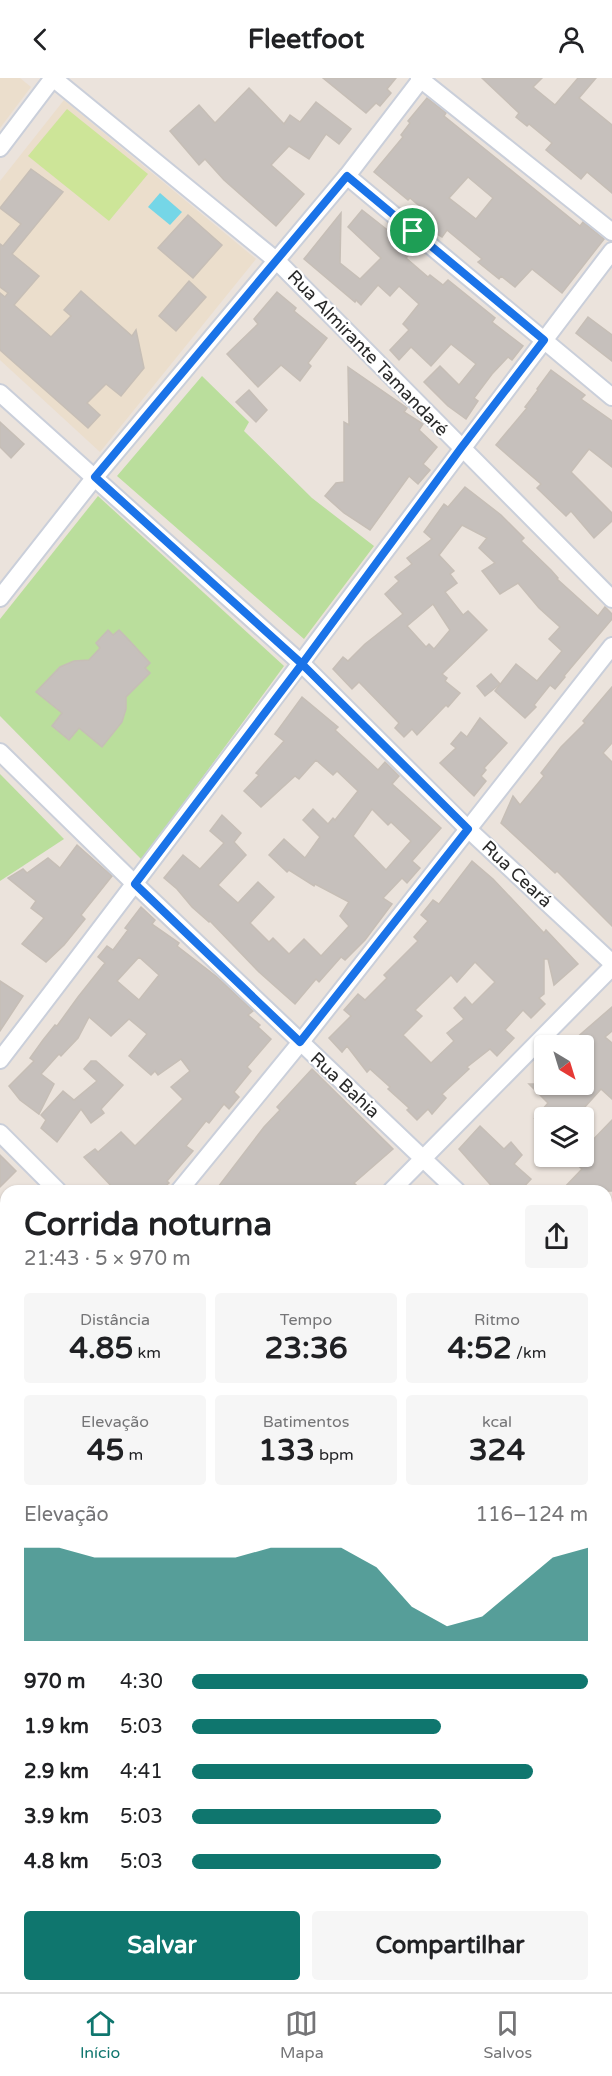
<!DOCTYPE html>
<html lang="pt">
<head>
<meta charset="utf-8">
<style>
	:root { --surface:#fff; --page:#f6f6f6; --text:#202124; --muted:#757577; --line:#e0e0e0; --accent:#0f766e }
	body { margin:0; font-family:"Varela Round",sans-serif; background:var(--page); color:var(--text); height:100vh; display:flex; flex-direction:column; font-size:22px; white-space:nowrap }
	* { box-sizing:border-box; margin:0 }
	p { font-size:20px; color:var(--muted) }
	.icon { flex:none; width:33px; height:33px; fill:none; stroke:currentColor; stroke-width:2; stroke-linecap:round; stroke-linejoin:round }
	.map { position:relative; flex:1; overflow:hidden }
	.sheet { position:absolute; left:0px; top:1107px; width:612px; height:807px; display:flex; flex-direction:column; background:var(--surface); border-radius:18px 18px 0 0; box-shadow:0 2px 4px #0004 }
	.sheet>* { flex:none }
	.needle { width:39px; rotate:142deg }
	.tools { position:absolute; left:534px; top:957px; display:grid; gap:12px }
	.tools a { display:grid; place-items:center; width:60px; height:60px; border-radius:6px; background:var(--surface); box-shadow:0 2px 4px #0004; font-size:30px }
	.pin { position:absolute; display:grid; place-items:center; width:51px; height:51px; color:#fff; margin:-26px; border:3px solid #fff; border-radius:50%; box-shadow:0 2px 6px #0007 }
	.round { display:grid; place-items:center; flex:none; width:63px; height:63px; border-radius:6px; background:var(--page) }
	.headline { display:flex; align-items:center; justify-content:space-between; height:102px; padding:0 24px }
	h1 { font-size:33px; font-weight:700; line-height:45px }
	.metrics { display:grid; grid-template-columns:repeat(3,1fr); gap:9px; height:102px; padding:6px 24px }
	.metrics div { display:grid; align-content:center; border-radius:6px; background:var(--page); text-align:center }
	.metrics b { font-size:30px; font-weight:700 }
	.metrics small { font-size:16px; font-weight:400 }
	.metrics p { font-size:16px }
	.chart { height:168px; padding:12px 24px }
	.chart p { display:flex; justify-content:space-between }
	.chart svg { width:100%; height:108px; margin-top:6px; fill:var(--accent); opacity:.7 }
	.cta { display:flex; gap:12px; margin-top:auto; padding:12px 24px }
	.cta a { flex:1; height:69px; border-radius:6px; background:var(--accent); color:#fff; font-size:24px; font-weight:700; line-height:69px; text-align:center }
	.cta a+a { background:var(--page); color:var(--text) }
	ul { padding:0 24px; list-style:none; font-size:20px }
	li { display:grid; grid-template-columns:96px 72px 1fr; align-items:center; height:45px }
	li i { height:15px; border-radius:8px; background:var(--accent) }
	header { display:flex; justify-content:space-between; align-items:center; height:78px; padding:0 24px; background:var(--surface); font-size:27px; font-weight:700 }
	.dock { display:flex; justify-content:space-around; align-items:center; height:84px; border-top:2px solid var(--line); background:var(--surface); font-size:16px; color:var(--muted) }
	.dock a { display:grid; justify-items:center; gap:3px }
	.dock .active { color:var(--accent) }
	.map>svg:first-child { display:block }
	.education { fill:#ebdecc }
	.green { fill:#bade9c }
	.pitch { fill:#cde598 }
	.water { fill:#75d6e7 }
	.building { fill:#c6c0bc; stroke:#c6beb6; stroke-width:1.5; fill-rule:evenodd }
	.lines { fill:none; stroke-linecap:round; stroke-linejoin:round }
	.minor-casing { stroke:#cacfda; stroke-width:20 }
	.major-casing { stroke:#c3c3c3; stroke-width:24 }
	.minor { stroke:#fff; stroke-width:16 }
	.major { stroke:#e7b964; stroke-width:21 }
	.route-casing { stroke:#fff; stroke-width:12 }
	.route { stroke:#1a73e8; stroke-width:8 }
	.labels { text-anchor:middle; stroke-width:4.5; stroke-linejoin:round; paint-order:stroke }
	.street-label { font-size:18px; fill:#292929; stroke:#fff }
</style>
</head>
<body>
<header><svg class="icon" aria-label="back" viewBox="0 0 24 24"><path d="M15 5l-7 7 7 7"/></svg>Fleetfoot<svg class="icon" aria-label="person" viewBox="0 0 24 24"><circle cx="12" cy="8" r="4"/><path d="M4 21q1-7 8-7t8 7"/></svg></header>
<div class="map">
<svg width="612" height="1914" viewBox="0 0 612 1914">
	<rect width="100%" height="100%" fill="#ebe3dc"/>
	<!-- education -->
	<g class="education">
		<path d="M0 0H20L31 9 0 50Z"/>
		<path d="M64 22 256 181 100 374 0 282V103Z"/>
		<path d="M0 1887 6 1893V1908H21L27 1914H0Z"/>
	</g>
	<!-- green -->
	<g class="green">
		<path d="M202 298 249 344 244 353 312 420 374 468 304 561 117 398Z"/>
		<path d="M98 418 284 588 142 782 0 638V541Z"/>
		<path d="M0 696 64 761 0 803Z"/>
	</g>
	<!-- pitch -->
	<path class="pitch" d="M67 31 148 96 109 143 28 78Z"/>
	<!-- water -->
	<path class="water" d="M160 115 182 134 170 147 148 129Z"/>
	<!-- building -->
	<g class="building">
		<path d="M323 0H396L387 11 391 15 380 28 376 25 366 35Z"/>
		<path d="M482 0H542L533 9 555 27 578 0H596L579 20 612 47V115L587 94 581 101 546 72 552 65 529 46 527 48 516 39 519 35Z"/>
		<path d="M249 10 284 46 290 37 300 44 316 24 351 51 339 66 326 56 309 81 289 68 271 87 304 116 276 148 224 102 205 81 199 87 170 53 199 27 215 45Z"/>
		<path d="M427 20 446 35 444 38 580 148 583 144 604 161 562 215 532 191 515 209 501 198 499 201 478 184 482 181 447 152 442 159 430 152 437 143 410 120 408 122 374 94 403 59 401 57 410 45 408 43ZM468 99 493 120 476 141 449 120Z"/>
		<path d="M31 91 63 114 12 176 39 198 14 227 51 259 71 238 64 232 81 213 132 258 136 252 144 290 121 318 106 306 87 325 100 337 88 350 0 272V215L5 219 8 215 0 209V166L3 168 21 146 0 130Z"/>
		<path d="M362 132 413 172 406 180 428 199 430 197 443 207 448 202 495 240 492 244 523 268 512 282 508 279 492 296 474 320 478 323 466 341 448 328 424 304 440 288 459 307 476 286 451 266 431 288 411 269 399 282 390 272 409 252 403 246 419 226 399 208 390 218 378 207 361 227 356 222 355 224 304 181 341 135 340 185 360 201 381 180 348 149Z"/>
		<path d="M188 137 222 167 193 200 158 170Z"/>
		<path d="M189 203 206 219 176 253 159 238Z"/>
		<path d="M277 214 296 230 294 233 327 260 308 285 311 288 300 303 281 287 258 309 227 276 258 246 254 241Z"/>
		<path d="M588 239 612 257V283L576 255Z"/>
		<path d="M348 289 407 330 404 334 423 346 419 352 437 369 423 386 430 392 418 406 409 398 370 452 344 435 325 418 336 405 344 404V344L349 347Z"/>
		<path d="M551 292 585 317 581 321 612 343V389L589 371 571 394 612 435V443L594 460 571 433 566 438 537 410 541 406 496 367 527 330 525 329 538 312 537 311Z"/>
		<path d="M249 312 267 332 256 344 236 324Z"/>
		<path d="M0 344 24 366 11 380 0 369Z"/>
		<path d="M465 409 501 437 524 460 521 463 551 492 558 500 557 501 598 538 605 529 612 536V541L564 598 565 599 555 611 550 607 534 627 536 629 525 640 495 613 516 586 537 603 562 573 549 561 560 549 539 530 518 505 500 516 482 493 495 485 479 470 487 460 462 447 439 477 454 493 450 496 457 505 445 514 463 537 468 533 487 552 442 596 447 600 445 603 460 615 448 629 446 627 417 657 412 651 404 659 395 650 399 645 359 604 352 611 333 591 343 579 348 583 365 566 403 536 385 516 399 503 395 499 412 486 407 480 432 461 424 454 444 426 448 429ZM433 526 450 552 434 571 429 566 426 569 407 548Z"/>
		<path d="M108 552 113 557 119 552 127 560 150 585 145 590 150 595 126 619V631L122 644 102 669 79 650 69 662 52 648 62 635 36 614 60 589 74 583 89 582 100 570 96 565Z"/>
		<path d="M491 596 500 606 485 618 477 608Z"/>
		<path d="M612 609V665L603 675 612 684V848L557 793 555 795 501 745 513 718 520 727 544 698 541 695 561 669 585 645 583 643Z"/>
		<path d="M302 619 338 649 335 652 378 692 385 684 399 698 392 706 441 750 412 783 420 790 407 805 402 800 383 820 392 826 365 862 345 882 341 879 319 904 316 901 295 926 259 894 210 843 209 844 192 829 177 811 164 800 183 777 200 791 224 765 210 753 222 737 241 755 234 764 246 777 218 807 238 825 258 804 274 819 250 845 269 864 273 860 289 876 304 861 321 878 349 848 340 838 349 824 315 806 314 808 289 792 287 794 269 777 284 761 305 780 320 759 303 742 313 731 328 746 333 740 335 742 358 713 337 693 333 697 316 682 299 701 295 698 261 729 244 713 259 697 256 695 284 663 275 656ZM372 731 388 747 391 744 411 763 386 792 353 758Z"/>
		<path d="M480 640 507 665 484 690 486 692 481 698 486 703 474 718 440 685 456 670 451 666 461 654 467 659Z"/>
		<path d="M77 767 112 798 81 837 85 841 64 867 46 884 22 866 44 840 31 830 36 823 8 800 23 791 27 795 48 780 60 790Z"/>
		<path d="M472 783 493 801 544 855 546 852 578 886 554 907 548 881H544V916L539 920 545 926 531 940 523 932 505 952 514 960 497 978 490 971 467 989 469 991 442 1016 446 1020 432 1036 428 1031 417 1042 407 1032 409 1030 388 1011 390 1009 370 991 367 994 347 968 342 974 329 960 351 938 344 932 358 916 365 922 387 900 384 897 418 863 414 859 428 843 421 837 433 822 439 826ZM475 884 495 904 472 927 465 919 454 930 464 941 447 955 454 963 431 985 403 957 422 938 415 932 451 897 457 904Z"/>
		<path d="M141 829 155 842 152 846 179 865 177 868 217 899 253 933 248 937 260 947 258 949 271 961 247 989 251 993 234 1014 239 1019 229 1031 224 1026 209 1045 206 1043 186 1068 193 1073 167 1103 169 1105 160 1113H116L84 1079 95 1071 98 1074 121 1054 135 1068 183 1021 171 1009 190 993 181 981 158 997 155 993 151 997 129 978 147 956 129 941 111 958 89 939 78 960 61 978 59 976 41 996 54 1006 39 1036 20 1022 9 1008 34 983 30 980 43 962 55 947 57 948 78 919 105 885 98 879 107 868 113 872 128 852 125 850ZM139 879 159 897 139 922 117 903Z"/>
		<path d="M0 903 23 918 0 953Z"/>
		<path d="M612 929V953L605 959 612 965V1021L601 1011 575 1040H535L548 1025 529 1006H584V968H567Z"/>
		<path d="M91 983H96L123 1007 101 1031 104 1035 91 1045 81 1031 57 1064 41 1050 46 1042 41 1037 63 1013 74 1022 97 1003 84 991Z"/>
		<path d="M312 991 393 1071 354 1105 362 1113H215L264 1049 280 1032 277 1029Z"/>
		<path d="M612 1042V1113H561L582 1091 573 1083 577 1078H584V1071Z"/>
		<path d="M480 1048 504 1071 511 1064 522 1077 514 1086 531 1101 520 1113H496L459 1071Z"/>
		<path d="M0 1077 16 1093 0 1109Z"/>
	</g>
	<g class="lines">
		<!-- minor casing -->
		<g class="minor-casing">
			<g id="minor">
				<path d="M53 0 277 183 612 521"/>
				<path d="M419 0 612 154"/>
				<path d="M0 70 53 0"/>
				<path d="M347 98 612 319"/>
				<path d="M0 315 302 586 468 751 612 885"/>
				<path d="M0 520 95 399 347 98 422 0"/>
				<path d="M0 674 135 806 457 1113"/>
				<path d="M0 982C206 714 407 442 612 173"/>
				<path d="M0 1055 58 1113"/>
				<path d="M179 1113 300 965 612 568"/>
				<path d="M391 1113 612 889"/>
				<path d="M606 1198 612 1192"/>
				<path d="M606 1257 612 1262"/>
				<path d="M0 1314 6 1308"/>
				<path d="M606 1510 612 1504"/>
				<path d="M0 1520 6 1513"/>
				<path d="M606 1544 612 1538"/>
				<path d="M606 1639 612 1645"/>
				<path d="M0 1835 6 1829"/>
				<path d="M606 1846 612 1840"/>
				<path d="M0 1857 6 1862"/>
				<path d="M55 1908 61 1914"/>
				<path d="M229 1914 235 1908"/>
				<path d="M540 1914 546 1908"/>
			</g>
		</g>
		<!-- major casing -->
		<g class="major-casing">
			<g id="major">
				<path d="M0 1438 6 1444"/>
				<path d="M0 1471 6 1476"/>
				<path d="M446 1908 455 1914"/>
				<path d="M488 1908 493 1914"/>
			</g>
		</g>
		<!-- minor -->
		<use href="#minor" class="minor"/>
		<!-- major -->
		<use href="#major" class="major"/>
	</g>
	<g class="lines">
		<!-- route casing -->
		<g class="route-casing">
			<path id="route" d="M413 153 347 98 95 399 302 586 135 806 300 964 468 751 302 586 461 370 544 262 413 153"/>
		</g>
		<!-- route -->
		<use href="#route" class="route"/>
	</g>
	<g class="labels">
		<!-- street labels -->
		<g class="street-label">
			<text transform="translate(368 275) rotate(46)" y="6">Rua Almirante Tamandaré</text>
			<text transform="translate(517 796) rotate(43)" y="6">Rua Ceará</text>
			<text transform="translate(345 1007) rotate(43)" y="6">Rua Bahia</text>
		</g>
	</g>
</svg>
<div class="tools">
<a><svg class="needle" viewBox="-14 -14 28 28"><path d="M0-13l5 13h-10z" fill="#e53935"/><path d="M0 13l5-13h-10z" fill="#757577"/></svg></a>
<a><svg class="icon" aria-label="layers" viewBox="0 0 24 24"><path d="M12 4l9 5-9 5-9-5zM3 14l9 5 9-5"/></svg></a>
</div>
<div class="pin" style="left:413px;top:153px;background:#1e9e55"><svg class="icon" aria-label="arrive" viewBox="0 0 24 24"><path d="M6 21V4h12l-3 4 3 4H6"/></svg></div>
<section class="sheet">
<div class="headline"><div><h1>Corrida noturna</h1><p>21:43 · 5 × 970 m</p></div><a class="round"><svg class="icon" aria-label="share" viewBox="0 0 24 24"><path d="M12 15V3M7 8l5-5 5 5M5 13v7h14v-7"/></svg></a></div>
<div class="metrics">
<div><p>Distância</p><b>4.85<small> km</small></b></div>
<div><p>Tempo</p><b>23:36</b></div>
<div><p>Ritmo</p><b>4:52<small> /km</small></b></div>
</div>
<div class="metrics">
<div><p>Elevação</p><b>45<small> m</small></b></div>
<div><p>Batimentos</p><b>133<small> bpm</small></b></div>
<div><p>kcal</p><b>324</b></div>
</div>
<div class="chart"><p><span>Elevação</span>116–124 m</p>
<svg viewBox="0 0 160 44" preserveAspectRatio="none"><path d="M0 44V6L10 6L20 10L30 10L40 10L50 10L60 10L70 6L80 6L90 6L100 14L110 30L120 38L130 34L140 22L150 10L160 6V44z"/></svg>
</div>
<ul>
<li><b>970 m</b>4:30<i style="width:100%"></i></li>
<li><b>1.9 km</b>5:03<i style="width:63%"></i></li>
<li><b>2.9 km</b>4:41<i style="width:86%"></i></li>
<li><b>3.9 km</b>5:03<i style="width:63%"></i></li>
<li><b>4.8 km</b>5:03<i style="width:63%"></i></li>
</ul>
<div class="cta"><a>Salvar</a><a>Compartilhar</a></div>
</section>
</div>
<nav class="dock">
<a class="active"><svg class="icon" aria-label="home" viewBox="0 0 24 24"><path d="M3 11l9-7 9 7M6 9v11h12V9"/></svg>Início</a>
<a><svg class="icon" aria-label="map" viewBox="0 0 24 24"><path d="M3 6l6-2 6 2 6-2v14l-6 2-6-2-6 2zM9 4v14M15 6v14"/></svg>Mapa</a>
<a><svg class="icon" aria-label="saved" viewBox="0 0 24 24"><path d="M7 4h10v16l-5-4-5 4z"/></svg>Salvos</a>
</nav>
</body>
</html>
